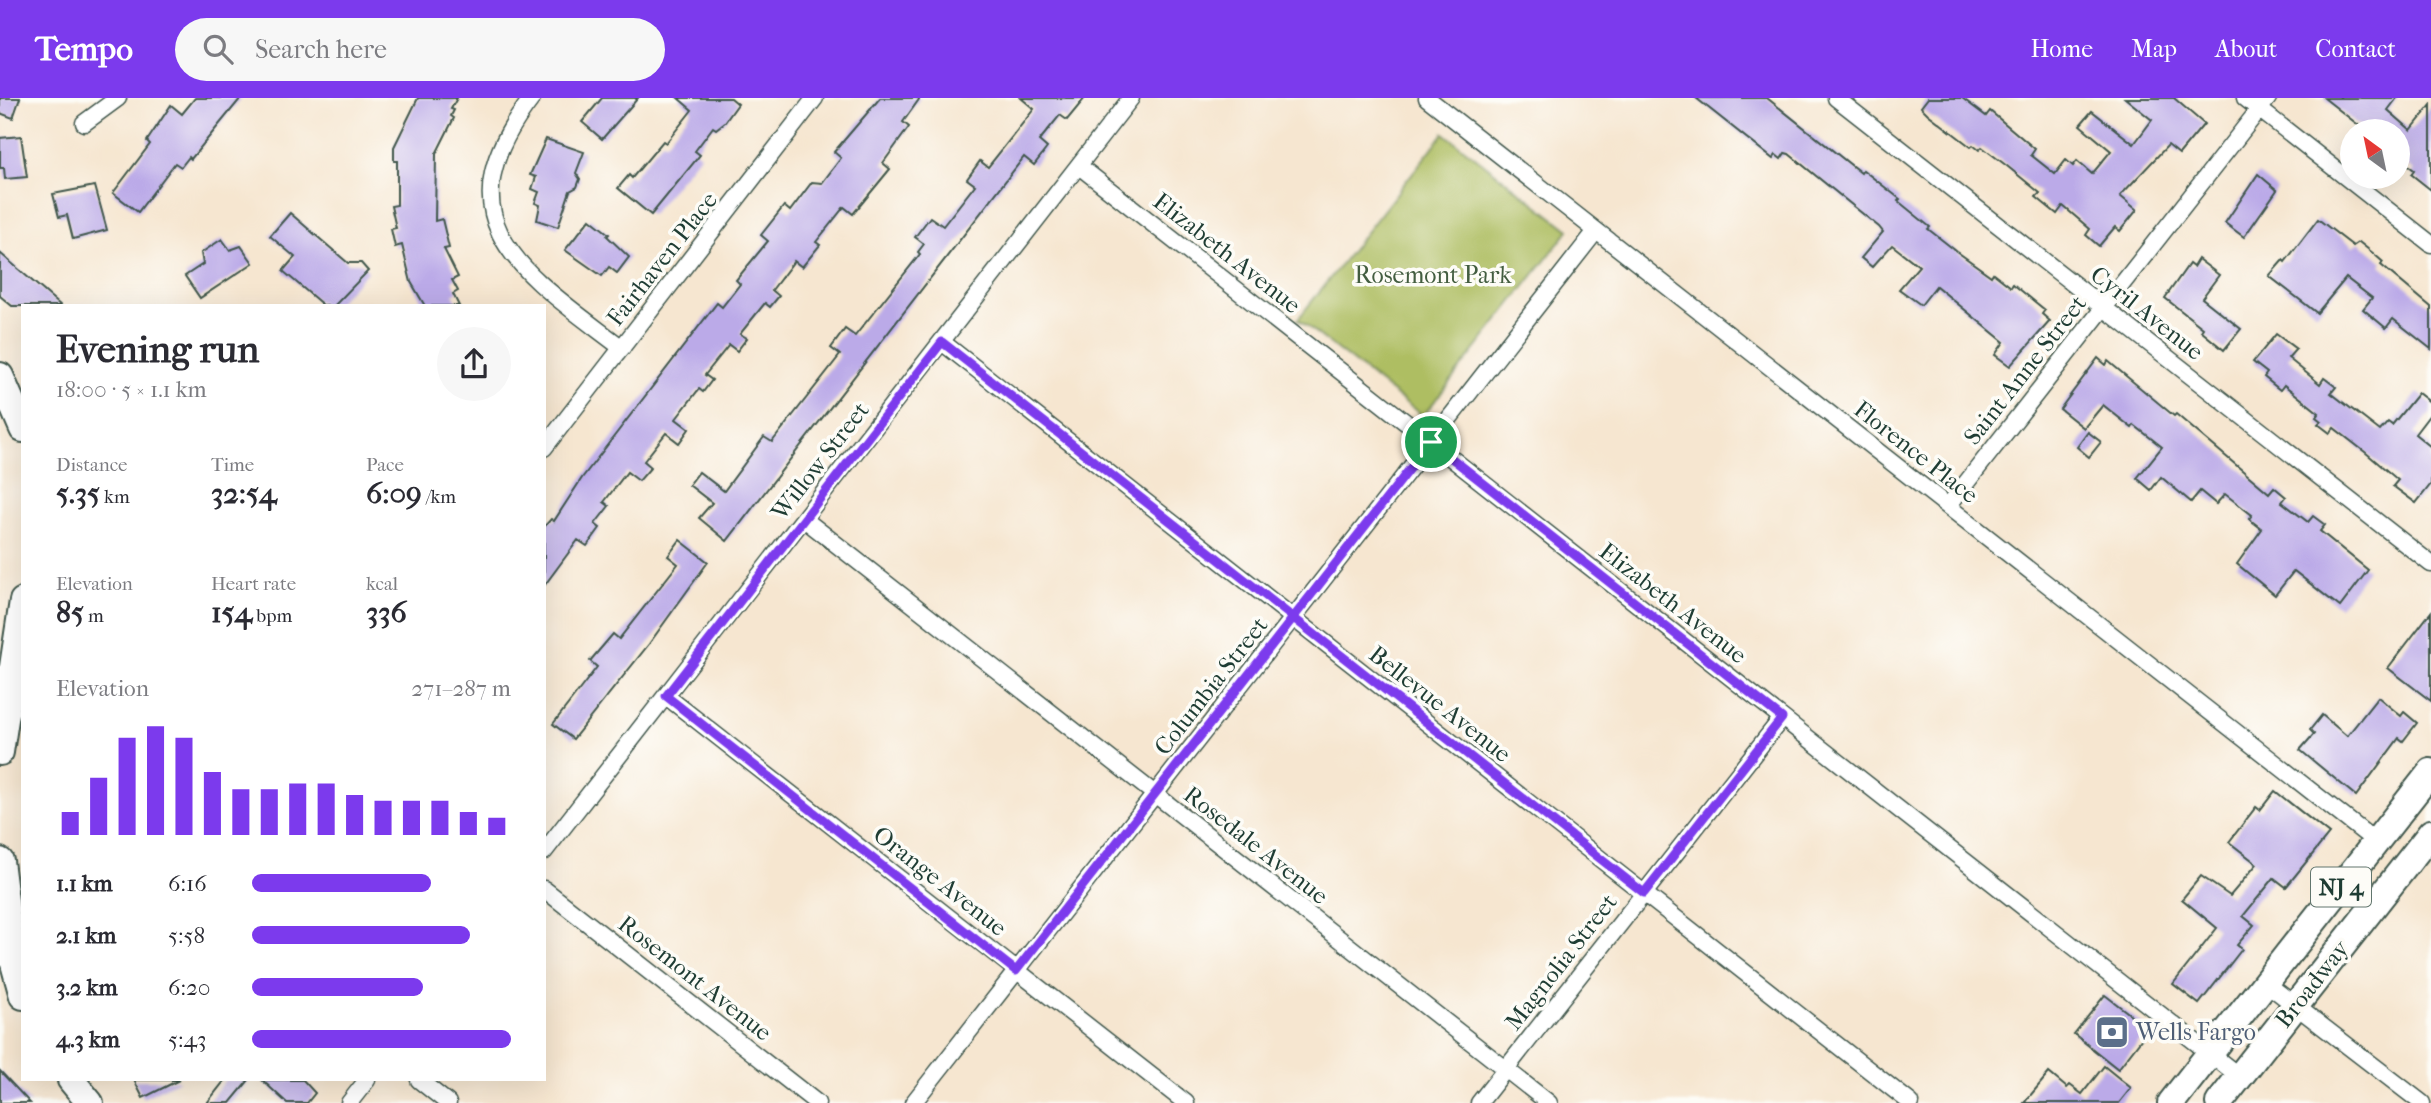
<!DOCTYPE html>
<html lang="en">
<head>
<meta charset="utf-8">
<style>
	:root { --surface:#fff; --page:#f7f7f7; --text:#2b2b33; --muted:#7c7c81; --accent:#7c3aed }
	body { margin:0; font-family:"IM FELL French Canon",serif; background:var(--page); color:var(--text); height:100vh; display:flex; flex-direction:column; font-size:26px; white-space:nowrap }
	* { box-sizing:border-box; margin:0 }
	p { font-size:23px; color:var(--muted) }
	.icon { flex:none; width:38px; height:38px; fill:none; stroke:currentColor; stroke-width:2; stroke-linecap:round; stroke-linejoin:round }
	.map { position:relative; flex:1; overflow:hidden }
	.drawer { position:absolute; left:21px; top:206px; width:525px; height:777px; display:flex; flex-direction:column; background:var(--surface); border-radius:0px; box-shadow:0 7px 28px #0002 }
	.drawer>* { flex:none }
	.needle { width:46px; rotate:327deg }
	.buttons { position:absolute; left:2340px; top:21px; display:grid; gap:14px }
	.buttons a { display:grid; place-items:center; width:70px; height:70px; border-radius:50%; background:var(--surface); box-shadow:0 7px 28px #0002; font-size:35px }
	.pin { position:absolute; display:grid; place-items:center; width:60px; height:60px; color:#fff; margin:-30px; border:4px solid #fff; border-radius:50%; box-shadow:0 2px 7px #0007 }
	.round { display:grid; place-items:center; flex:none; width:74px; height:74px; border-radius:37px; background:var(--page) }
	.headline { display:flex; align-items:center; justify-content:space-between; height:119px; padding:0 35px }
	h1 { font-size:38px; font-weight:700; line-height:52px }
	.metrics { display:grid; grid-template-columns:repeat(3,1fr); gap:10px; height:119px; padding:7px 35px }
	.metrics div { display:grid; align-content:center }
	.metrics b { font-size:30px; font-weight:700 }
	.metrics small { font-size:19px; font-weight:400 }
	.metrics p { font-size:19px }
	.chart { height:196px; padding:14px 35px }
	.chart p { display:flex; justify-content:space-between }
	.chart svg { width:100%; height:126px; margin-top:7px; stroke:var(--accent); stroke-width:6 }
	ul { padding:0 35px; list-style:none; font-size:23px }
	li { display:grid; grid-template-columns:112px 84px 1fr; align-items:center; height:52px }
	li i { height:18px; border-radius:9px; background:var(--accent) }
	header { display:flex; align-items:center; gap:42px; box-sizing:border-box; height:98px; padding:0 35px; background:var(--accent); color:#fff }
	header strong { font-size:33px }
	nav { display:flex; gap:38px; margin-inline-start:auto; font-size:24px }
	.search { width:490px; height:63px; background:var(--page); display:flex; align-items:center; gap:18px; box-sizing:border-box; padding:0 24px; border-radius:38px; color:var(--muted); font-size:26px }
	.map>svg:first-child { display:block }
	.green { fill:#aebe62; stroke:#667e4b; stroke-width:2 }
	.building { fill:#bbaae8 }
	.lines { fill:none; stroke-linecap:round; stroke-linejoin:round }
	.street-casing { stroke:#3f564b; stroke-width:19 }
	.primary-casing { stroke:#3f564b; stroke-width:30 }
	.street { stroke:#fff; stroke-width:16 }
	.primary { stroke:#fff; stroke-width:26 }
	.route-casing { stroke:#fff; stroke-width:14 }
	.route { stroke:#7c3aed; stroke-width:9 }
	.labels { text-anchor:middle; stroke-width:7; stroke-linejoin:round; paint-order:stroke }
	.shield { fill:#fdfcf7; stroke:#62766e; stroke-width:2 }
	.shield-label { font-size:23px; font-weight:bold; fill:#1f3d34 }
	.street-label { font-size:24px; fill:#1f3d34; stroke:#fdfcf7 }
	.park-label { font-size:24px; fill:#435d40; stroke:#fdfcf7 }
	.service-label { font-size:24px; fill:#4e5e75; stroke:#fdfcf7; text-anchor:start }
</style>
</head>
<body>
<header>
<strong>Tempo</strong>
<div class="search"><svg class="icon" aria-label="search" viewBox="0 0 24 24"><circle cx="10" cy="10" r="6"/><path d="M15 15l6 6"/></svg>Search here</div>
<nav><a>Home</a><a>Map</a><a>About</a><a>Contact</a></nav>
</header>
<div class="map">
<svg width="2431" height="1005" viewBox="0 0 2431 1005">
	<rect width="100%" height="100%" fill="#fdfcf7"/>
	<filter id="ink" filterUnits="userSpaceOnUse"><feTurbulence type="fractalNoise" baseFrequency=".0143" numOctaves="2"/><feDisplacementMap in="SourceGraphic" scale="14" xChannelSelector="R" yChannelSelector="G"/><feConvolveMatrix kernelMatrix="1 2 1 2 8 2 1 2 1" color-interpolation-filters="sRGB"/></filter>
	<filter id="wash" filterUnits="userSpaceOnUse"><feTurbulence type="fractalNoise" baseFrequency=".00686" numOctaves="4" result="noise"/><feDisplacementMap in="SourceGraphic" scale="28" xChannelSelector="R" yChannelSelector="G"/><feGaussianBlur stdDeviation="1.57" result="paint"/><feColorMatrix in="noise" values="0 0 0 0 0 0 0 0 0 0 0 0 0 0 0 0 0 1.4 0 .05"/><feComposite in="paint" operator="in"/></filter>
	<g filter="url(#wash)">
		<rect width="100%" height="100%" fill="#f6e6d0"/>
		<!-- green -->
		<path class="green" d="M1444 35 1569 132 1423 318 1298 221Z"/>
		<g id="blocks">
			<!-- building -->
			<g class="building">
				<path d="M0 0H20L13 20 0 15Z"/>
				<path d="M195 0H241L191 61 189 59 181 69 175 65 138 114 113 95 150 46 147 43 171 7 182 16Z"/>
				<path d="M418 0H457L451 11 454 12 451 18 454 20 436 56 435 123 442 121 449 150 444 151 458 179 452 182 458 193 453 196 459 208H425L411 184 402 147 395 149 391 131 396 130 391 108 397 107V63H394V49Z"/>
				<path d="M602 0H638L602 41 582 24Z"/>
				<path d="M678 0H731L738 6 725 24 716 31 713 29 695 53 700 57 651 117 618 90 629 77 632 80 663 43 666 45 692 12Z"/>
				<path d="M880 0H920L903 24 909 29 883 65 890 71 853 116 844 109 816 144 820 147 802 169 794 163 772 192 779 198 770 209 765 205 740 236 747 240 737 253 729 247 705 277 712 282 703 294 699 291 676 321 689 331 679 345 666 335 644 363 651 369 639 383 627 374 604 404 609 408 595 426 600 430 587 448 578 442 544 488V429L551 421 554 423 582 380 717 205 722 209 740 186 736 182 768 143 761 137 784 108 790 113 812 84 822 85 841 60 834 54Z"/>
				<path d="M1021 0H1085L1067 22 1060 17 1039 43 1047 50 1034 67 1024 59 727 443 699 420 712 405 689 387 699 374 724 393 764 339 772 344 840 257 831 250 845 231 855 238 920 156 918 154 924 146 915 139 930 119 943 128 975 87 967 81 980 63 988 69 1034 11Z"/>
				<path d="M1696 0H1767L1861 75 1863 72 1900 101 1898 103 1930 129 1928 131 1956 153 1991 178 1993 175 2011 189 2013 186 2045 212 2042 216 2050 223 2010 268 1995 257 2004 244 1936 188 1921 207 1899 191 1919 168 1892 147 1872 169 1861 160 1883 134 1879 129 1789 56 1785 55 1781 61 1776 57 1773 61Z"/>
				<path d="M1928 0H1962L1986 18 1990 13 2035 51 2031 57 2055 76 2066 62 2073 68 2077 63 2092 76 2111 53 2080 27 2092 13 2134 46 2152 22 2125 0H2174L2204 26 2179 56 2168 47 2120 98 2137 112 2120 133 2115 129 2099 148 2086 137 2090 131 2063 108 2057 116 2036 99 2040 95 2007 68 1982 49 1979 52 1973 47 1971 49 1928 16 1921 9Z"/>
				<path d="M2324 0H2397L2388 12 2411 32 2431 7V92L2411 76 2414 72 2398 59V33H2366Z"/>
				<path d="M21 38 27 79 5 81 4 70H0V40Z"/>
				<path d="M546 41 584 54 576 75 580 81 577 89 570 93 558 129 537 122 540 107 535 105 539 94 532 91 536 79 530 77Z"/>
				<path d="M2258 76 2277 92 2244 139 2225 125Z"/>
				<path d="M95 88 107 132 73 141 67 117 59 119 53 96Z"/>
				<path d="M290 115 348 165H361L368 173 334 208H324L283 173 295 159 270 138Z"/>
				<path d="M590 121 609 136 607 138 629 159 617 175 609 169 602 178 565 152Z"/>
				<path d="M2318 121 2353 148 2359 144 2374 156 2383 164 2381 167 2431 209V251L2393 221 2386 230 2363 211 2372 200 2346 180 2317 215 2269 178 2283 162 2285 164Z"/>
				<path d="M222 141 230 152 241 148 253 165 200 200 185 178 203 166 201 155Z"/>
				<path d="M0 155 61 208H12L0 198Z"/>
				<path d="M2198 161 2219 177 2202 200 2241 231 2224 252 2201 233 2203 230 2165 200 2189 166 2193 169Z"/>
				<path d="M2276 236 2296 251 2288 260 2320 286 2324 280 2336 289 2331 295 2380 333 2388 324 2392 327 2418 295 2431 305V315L2415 336 2431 349V386L2416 405 2393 388 2398 382 2365 354 2334 330 2330 335 2318 326 2321 323 2316 319 2319 315 2284 287 2280 292 2264 279 2267 275 2253 264Z"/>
				<path d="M2098 260 2106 267 2108 263 2174 318 2176 316 2269 395 2274 389 2286 399 2282 404 2308 424 2313 418 2325 427 2320 433 2368 472 2340 509 2294 473 2275 497 2237 466 2262 431 2249 421 2252 417 2225 396 2216 406 2200 393 2191 404 2161 379 2151 392 2137 380 2162 349 2134 327 2132 330 2103 307 2084 330 2060 311Z"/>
				<path d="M2088 334 2101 344 2089 359 2077 349Z"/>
				<path d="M680 442 708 464 649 546 573 641 553 626 597 569 590 563 613 536 619 541 678 466 668 458Z"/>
				<path d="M2431 514V603L2388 570Z"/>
				<path d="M2378 599 2401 618 2404 614 2417 625 2403 643 2399 640 2356 698 2300 652 2314 636 2310 632 2322 617 2347 638Z"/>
				<path d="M2275 693 2329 736 2286 789 2274 780 2243 818 2254 827 2237 847 2242 851 2199 906 2173 886 2217 830 2182 801 2201 778 2230 798 2257 766 2229 744 2256 709 2260 712Z"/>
				<path d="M2105 897 2149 931 2118 971 2074 936Z"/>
				<path d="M2104 968 2131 990 2119 1005H2024L2049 975 2067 990 2070 987 2082 996Z"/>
				<path d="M0 973 30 1005H0Z"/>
				<path d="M134 982H179L143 1000Z"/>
				<path d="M225 982H249L230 1005H207Z"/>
				<path d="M262 982H303L315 995 307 1005H287Z"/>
			</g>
		</g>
	</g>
	<g filter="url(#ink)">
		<use href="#blocks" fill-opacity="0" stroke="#3f564b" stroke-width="2"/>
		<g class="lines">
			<!-- street casing -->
			<g class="street-casing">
				<g id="street">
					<path d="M532 0C435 125 527 177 622 250"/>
					<path d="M1427 0 2376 744"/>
					<path d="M1836 0 2431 466"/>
					<path d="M2245 0 2431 146"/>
					<path d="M84 25 118 0"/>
					<path d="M1079 68 2240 979"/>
					<path d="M942 244 1911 1005"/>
					<path d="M544 350 815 0"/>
					<path d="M1948 408 2268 0"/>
					<path d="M804 421 1549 1005"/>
					<path d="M666 598 1186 1005"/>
					<path d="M544 754 1131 0"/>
					<path d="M544 791 817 1005"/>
					<path d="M2266 885 2422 1005"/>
					<path d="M419 982 448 1005"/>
					<path d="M349 1005 367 982"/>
					<path d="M913 1005 1596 133"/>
					<path d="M1479 1005 1782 620"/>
				</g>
			</g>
			<!-- primary casing -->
			<g class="primary-casing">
				<g id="primary">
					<path d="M0 278 23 331"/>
					<path d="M0 654 23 503"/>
					<path d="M0 763 12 858 23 898"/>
					<path d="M71 982 90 1005"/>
					<path d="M2171 1005 2431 674"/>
					<path d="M2219 1005 2431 735"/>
				</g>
			</g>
			<!-- street -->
			<use href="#street" class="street"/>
			<!-- primary -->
			<use href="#primary" class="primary"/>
		</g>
	</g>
	<g class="lines" filter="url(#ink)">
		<!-- route casing -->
		<g class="route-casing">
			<path id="route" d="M1431 344C1293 520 1155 696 1016 873L666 598 942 244C1176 428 1410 612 1644 795L1782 620 1431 344"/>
		</g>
		<!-- route -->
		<use href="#route" class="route"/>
	</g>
	<!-- icons -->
	<defs>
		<g id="bank-square" transform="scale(1.75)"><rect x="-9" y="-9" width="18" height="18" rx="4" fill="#5c6f8a" stroke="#fdfcf7"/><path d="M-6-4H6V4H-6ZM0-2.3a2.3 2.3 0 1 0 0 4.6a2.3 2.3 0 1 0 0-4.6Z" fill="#fff"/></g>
	</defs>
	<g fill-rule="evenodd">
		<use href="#bank-square" x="2112" y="934"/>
	</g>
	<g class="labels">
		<!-- shield labels -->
		<rect class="shield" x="2311" y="769.5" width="60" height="39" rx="5"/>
		<g class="shield-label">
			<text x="2341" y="797">NJ 4</text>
		</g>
		<!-- street labels -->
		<g class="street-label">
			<text transform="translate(1227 155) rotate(38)" y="8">Elizabeth Avenue</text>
			<text transform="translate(662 161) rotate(-52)" y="8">Fairhaven Place</text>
			<text transform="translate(2147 215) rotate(38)" y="8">Cyril Avenue</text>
			<text transform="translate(2025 272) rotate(-52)" y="8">Saint Anne Street</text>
			<text transform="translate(1916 354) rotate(38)" y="8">Florence Place</text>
			<text transform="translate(820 363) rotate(-52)" y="8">Willow Street</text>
			<text transform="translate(1673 505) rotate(38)" y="8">Elizabeth Avenue</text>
			<text transform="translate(1211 588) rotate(-52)" y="8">Columbia Street</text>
			<text transform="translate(1440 606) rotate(38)" y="8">Bellevue Avenue</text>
			<text transform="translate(1256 747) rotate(38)" y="8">Rosedale Avenue</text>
			<text transform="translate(940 783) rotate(38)" y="8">Orange Avenue</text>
			<text transform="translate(1561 864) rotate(-52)" y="8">Magnolia Street</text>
			<text transform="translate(695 880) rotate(38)" y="8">Rosemont Avenue</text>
			<text transform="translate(2312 886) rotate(-52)" y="8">Broadway</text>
		</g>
		<!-- park labels -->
		<g class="park-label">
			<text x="1433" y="185">Rosemont Park</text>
		</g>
		<!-- service labels -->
		<g class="service-label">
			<text x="2136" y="942">Wells Fargo</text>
		</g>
	</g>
</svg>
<div class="buttons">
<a><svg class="needle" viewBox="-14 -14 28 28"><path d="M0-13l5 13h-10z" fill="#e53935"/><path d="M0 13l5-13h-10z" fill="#7c7c81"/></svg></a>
</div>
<div class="pin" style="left:1431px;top:344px;background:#1e9e55"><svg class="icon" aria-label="arrive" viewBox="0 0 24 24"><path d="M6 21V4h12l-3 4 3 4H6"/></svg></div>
<section class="drawer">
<div class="headline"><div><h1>Evening run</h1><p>18:00 · 5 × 1.1 km</p></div><a class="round"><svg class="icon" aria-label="share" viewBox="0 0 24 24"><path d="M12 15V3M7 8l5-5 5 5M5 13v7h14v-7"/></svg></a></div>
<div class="metrics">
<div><p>Distance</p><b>5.35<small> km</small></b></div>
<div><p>Time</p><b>32:54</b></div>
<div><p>Pace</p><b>6:09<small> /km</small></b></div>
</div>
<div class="metrics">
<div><p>Elevation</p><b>85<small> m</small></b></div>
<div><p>Heart rate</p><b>154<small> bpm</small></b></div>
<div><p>kcal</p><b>336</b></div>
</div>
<div class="chart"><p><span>Elevation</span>271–287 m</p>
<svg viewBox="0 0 160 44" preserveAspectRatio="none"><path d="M5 44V36M15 44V24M25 44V10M35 44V6M45 44V10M55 44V22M65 44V28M75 44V28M85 44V26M95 44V26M105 44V30M115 44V32M125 44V32M135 44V32M145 44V36M155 44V38"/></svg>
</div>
<ul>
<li><b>1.1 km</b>6:16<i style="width:69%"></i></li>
<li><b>2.1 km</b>5:58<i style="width:84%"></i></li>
<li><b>3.2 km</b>6:20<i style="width:66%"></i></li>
<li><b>4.3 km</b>5:43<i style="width:100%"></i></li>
</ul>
</section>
</div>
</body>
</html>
